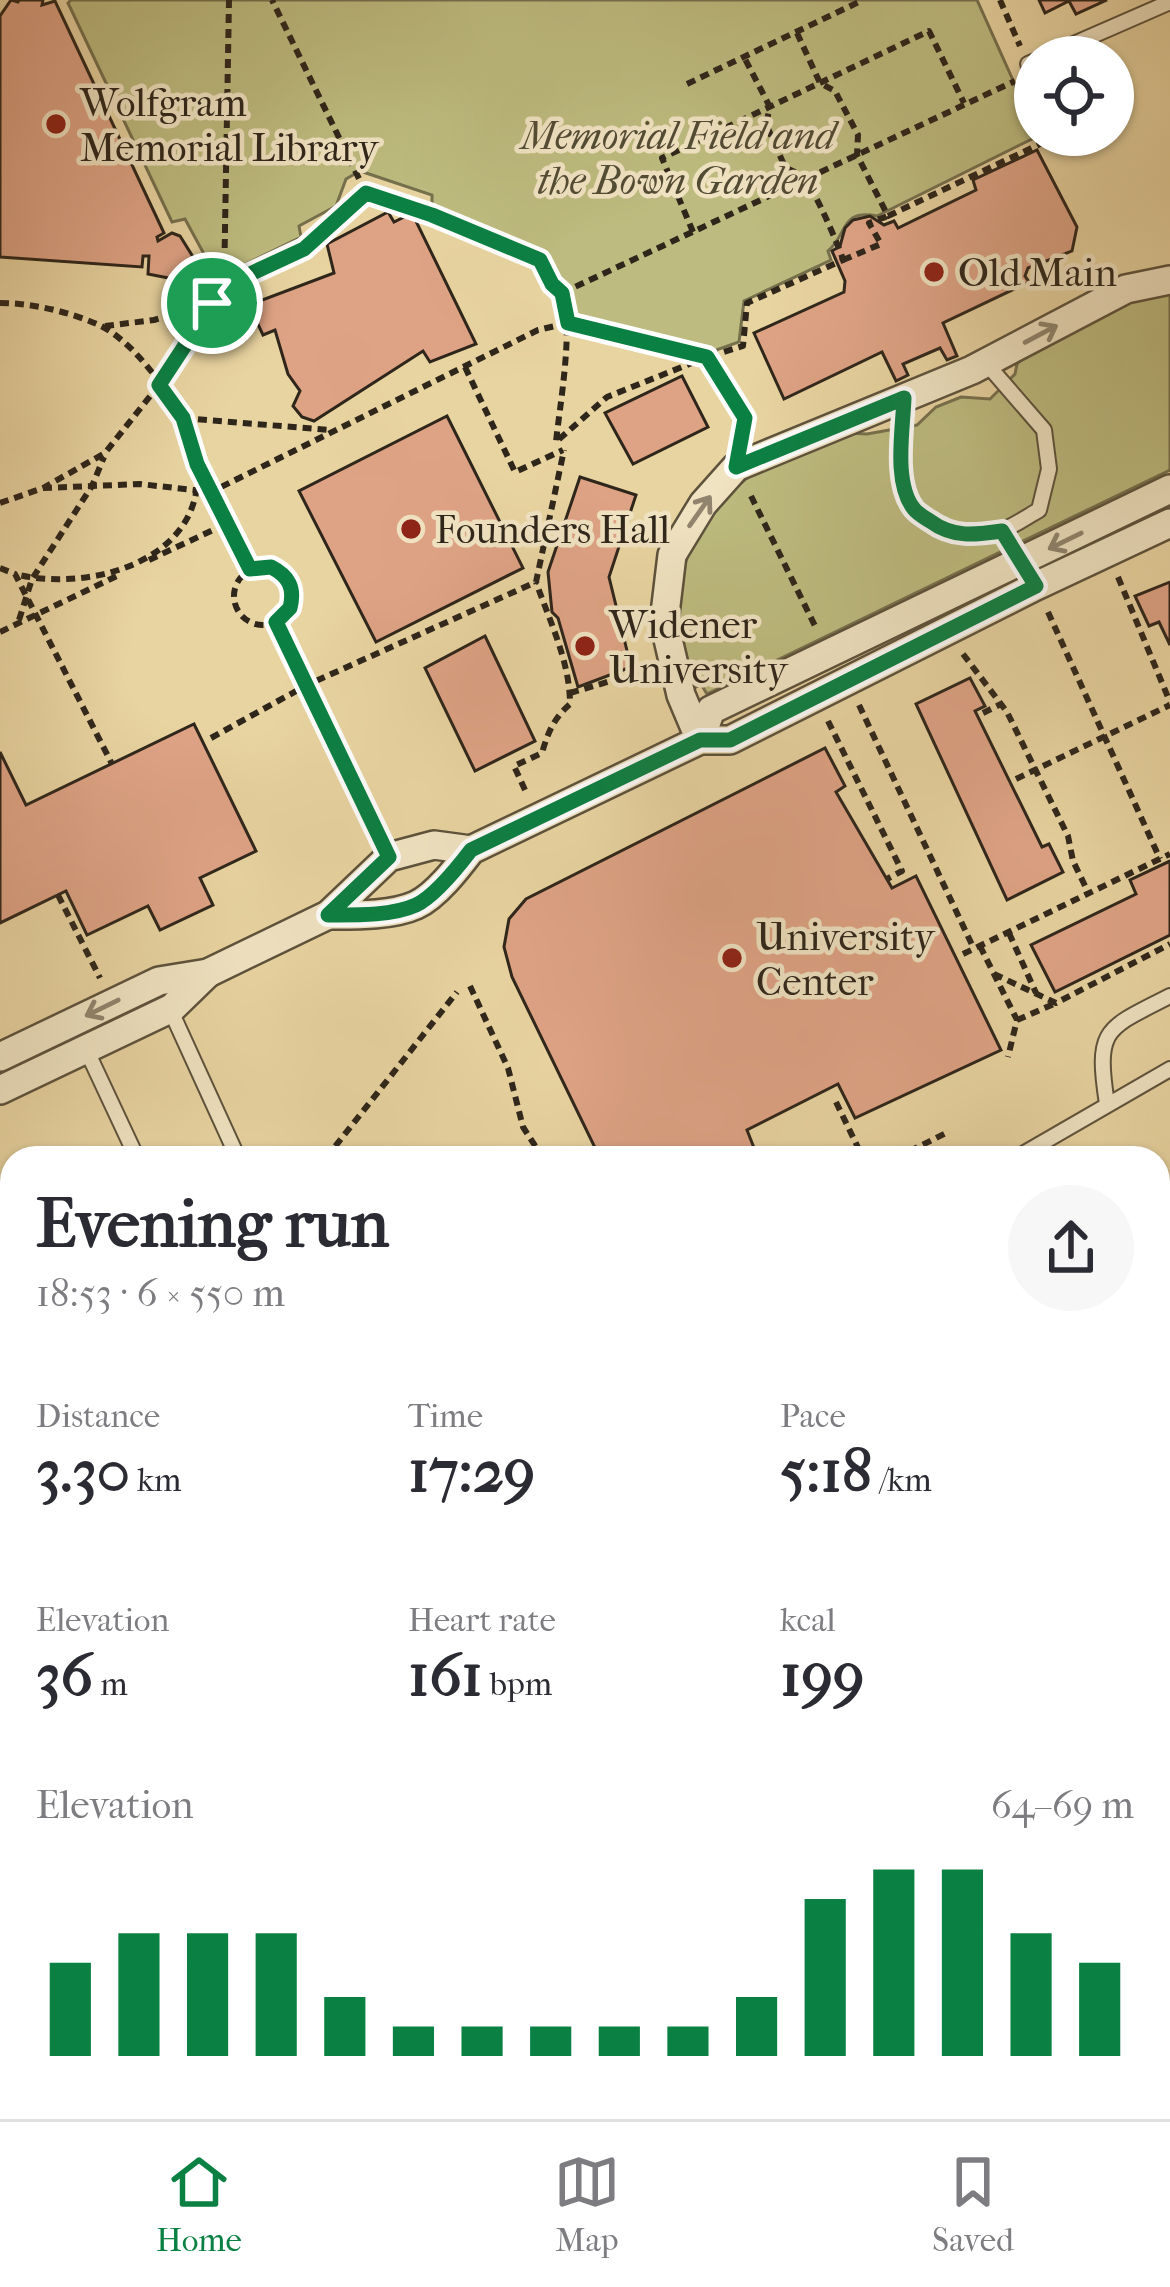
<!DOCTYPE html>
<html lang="en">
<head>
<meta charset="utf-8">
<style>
	:root { --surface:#fff; --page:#f7f7f7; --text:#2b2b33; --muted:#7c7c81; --line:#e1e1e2; --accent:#0b8043 }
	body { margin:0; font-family:"IM FELL French Canon",serif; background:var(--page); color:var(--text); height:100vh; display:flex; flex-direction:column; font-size:45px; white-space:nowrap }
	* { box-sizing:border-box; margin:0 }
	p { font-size:39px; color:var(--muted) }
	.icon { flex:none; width:66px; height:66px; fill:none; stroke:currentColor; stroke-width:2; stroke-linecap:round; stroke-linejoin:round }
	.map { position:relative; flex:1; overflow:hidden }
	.sheet { position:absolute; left:0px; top:1146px; width:1170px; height:975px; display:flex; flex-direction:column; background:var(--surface); border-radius:36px 36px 0 0; box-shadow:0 3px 9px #0004 }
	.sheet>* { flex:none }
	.tools { position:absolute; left:1014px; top:36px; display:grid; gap:24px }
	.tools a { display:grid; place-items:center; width:120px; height:120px; border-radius:50%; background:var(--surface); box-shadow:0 3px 9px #0004; font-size:60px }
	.pin { position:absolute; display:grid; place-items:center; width:102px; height:102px; color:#fff; margin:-51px; border:6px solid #fff; border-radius:50%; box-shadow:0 3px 12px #0007 }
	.round { display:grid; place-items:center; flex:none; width:126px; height:126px; border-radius:63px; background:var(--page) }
	.head { display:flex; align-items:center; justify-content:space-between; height:204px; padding:0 36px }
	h1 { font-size:66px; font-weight:700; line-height:90px }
	.metrics { display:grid; grid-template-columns:repeat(3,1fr); gap:18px; height:204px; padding:12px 36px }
	.metrics div { display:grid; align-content:center }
	.metrics b { font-size:60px; font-weight:700 }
	.metrics small { font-size:33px; font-weight:400 }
	.metrics p { font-size:33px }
	.chart { height:336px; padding:24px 36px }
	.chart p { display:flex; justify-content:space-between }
	.chart svg { width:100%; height:216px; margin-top:12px; stroke:var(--accent); stroke-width:6 }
	.menu { display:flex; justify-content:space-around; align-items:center; height:168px; border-top:3px solid var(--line); background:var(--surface); font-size:33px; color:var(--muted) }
	.menu a { display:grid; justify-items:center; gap:6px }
	.menu .selected { color:var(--accent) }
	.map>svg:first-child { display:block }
	.green { fill:#bdbb7f; stroke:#76704d; stroke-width:3 }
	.building { fill:#dea385; stroke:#2f261b; stroke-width:3 }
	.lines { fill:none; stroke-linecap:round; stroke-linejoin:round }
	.lane-casing { stroke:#5d523c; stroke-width:18 }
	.street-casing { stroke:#5d523c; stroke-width:32 }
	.secondary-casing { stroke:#2f261b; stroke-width:44 }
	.highway-casing { stroke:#2f261b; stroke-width:52 }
	.path { stroke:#2f261b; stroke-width:6; stroke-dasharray:9 6; stroke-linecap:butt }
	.lane { stroke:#f0e3c2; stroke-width:14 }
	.street { stroke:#f0e3c2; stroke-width:27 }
	.secondary { stroke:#f0e3c2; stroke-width:39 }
	.highway { stroke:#e8d4a1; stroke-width:48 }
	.rail { stroke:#2f261b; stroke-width:9; stroke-dasharray:21 21; stroke-linecap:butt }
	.oneway { stroke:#90846e }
	.route-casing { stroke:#fff; stroke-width:24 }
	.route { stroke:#0b8043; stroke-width:15 }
	.poi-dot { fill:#8f2418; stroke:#f0e3c2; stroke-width:4.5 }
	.labels { text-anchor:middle; stroke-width:9; stroke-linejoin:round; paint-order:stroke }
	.poi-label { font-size:39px; fill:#2f261b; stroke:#f0e3c2; text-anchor:start }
	.park-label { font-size:39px; font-style:italic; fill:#524b34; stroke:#f0e3c2 }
</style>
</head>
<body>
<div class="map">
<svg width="1170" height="2119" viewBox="0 0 1170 2119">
	<rect width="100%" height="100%" fill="#e8d4a1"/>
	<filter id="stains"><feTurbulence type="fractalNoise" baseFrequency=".00167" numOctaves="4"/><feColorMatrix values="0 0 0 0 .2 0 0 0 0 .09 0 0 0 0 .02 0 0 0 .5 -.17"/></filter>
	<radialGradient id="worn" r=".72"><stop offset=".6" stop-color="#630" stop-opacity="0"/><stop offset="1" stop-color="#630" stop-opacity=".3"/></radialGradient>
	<!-- green -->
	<g class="green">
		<path d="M71 0H977L1038 136 877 216C840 209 848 234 828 251L831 260 744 301 739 342 708 353 572 320 547 255 432 204V195L360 171 346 179 336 206 299 226 301 237 217 278 185 219 172 222 68 3Z"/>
		<path d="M1170 288V470L707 694 701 684 693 689 677 633 680 578 695 535 722 499 748 477 770 464 847 433 867 434 917 425 936 407 961 397 990 399 1015 374 1017 364 1028 351 1136 295Z"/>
	</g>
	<!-- building -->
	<g class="building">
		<path d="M11 0 18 2 19 0H43L42 5 55 1 164 233 157 237 158 241 172 233 180 236 195 260 184 281 148 274 149 256H143L142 267 0 257V16Z"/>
		<path d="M1039 0H1107L1076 14 1069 1 1045 13Z"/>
		<path d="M1037 150 1077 227 1072 251 1028 268 1025 276 1029 282 943 323 957 356 947 360 940 348 903 364 908 375 896 381 882 352 784 399 754 333 844 292 845 281 832 251 840 246 845 228 853 220 870 216 884 225 894 221 898 228 976 190 973 180Z"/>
		<path d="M388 212 394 222 412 213 476 344 430 362 423 351 314 421 302 417 293 406 300 391 288 374 275 330 263 335 249 305 334 273 327 244Z"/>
		<path d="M682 376 708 427 633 464 605 413Z"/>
		<path d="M447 416 523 568 376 642 299 491Z"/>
		<path d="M580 477 636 495 609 577 631 667 578 687 558 618 552 612 548 572Z"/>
		<path d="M1170 582V645L1159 622 1149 626 1135 596Z"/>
		<path d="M485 636 535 741 475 771 425 668Z"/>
		<path d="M970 678 985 706 975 711 1042 847 1049 844 1063 872 1007 900 916 704Z"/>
		<path d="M194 724 256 851 200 878 213 905 160 930 148 906 87 935 66 891 0 923V752L26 805Z"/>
		<path d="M825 748 845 786 836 792 892 888 916 876 1001 1050 855 1118 838 1084 747 1130 758 1158H600L512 977 504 947 509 919 526 899Z"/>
		<path d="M1170 861V935L1055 992 1031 945 1136 894 1130 880Z"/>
		<path d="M12 1644V1698L0 1673V1650Z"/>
	</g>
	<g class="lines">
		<!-- lane casing -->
		<g class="lane-casing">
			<g id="lane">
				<path d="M1044 57 1170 2"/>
				<path d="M1035 61 1028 64 1035 80"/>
				<path d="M904 399C903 428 898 457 904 485 914 528 968 545 1005 529 1017 524 1028 516 1039 510L1049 469 1044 430 986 363"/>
				<path d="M170 1009 238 1158"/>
				<path d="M86 1049 137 1158"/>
				<path d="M1107 1104C1095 1027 1106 1029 1170 996"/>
				<path d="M1016 1158 1170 1069"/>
				<path d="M1158 1818 1164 1830 1170 1834"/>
			</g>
		</g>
		<!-- street casing -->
		<g class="street-casing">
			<g id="street">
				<path d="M700 740 681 695 664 622 672 555 703 504 736 467 972 370 1126 289 1170 280"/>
				<path d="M700 740 711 710 1170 489"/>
				<path d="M328 915C354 915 392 916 416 905 436 896 458 867 471 850L700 740H730L1036 586 1170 523"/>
				<path d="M0 1057 159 981 208 973 328 915 389 857 434 845 471 850"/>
				<path d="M0 1090 172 1008 208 973"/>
				<path d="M0 1582 12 1576"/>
				<path d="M1158 1779 1170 1773"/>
			</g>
		</g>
		<!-- secondary casing -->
		<g class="secondary-casing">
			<g id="secondary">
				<path d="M0 1208 12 1233"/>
				<path d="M1019 2109 1024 2119"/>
				<path d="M453 2119 474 2109"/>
			</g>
		</g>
		<!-- highway casing -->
		<g class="highway-casing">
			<g id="highway">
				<path d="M1158 1370 1170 1362"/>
				<path d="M1158 1448 1170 1440"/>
				<path d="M1158 1524 1170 1517"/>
				<path d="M1158 1631 1170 1623"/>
				<path d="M0 2082 12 2076"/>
				<path d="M54 2119 73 2109"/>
			</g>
		</g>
		<!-- path -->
		<g class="path">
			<path d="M1000 0 1020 46"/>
			<path d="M797 33 820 83 835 91 858 135 857 155 888 216 1059 135"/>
			<path d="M687 84 863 0"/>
			<path d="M693 232 662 158 929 31 964 103"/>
			<path d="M843 260 881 244 869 223 888 216"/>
			<path d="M224 286 304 249 365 194"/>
			<path d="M562 293 1015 81"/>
			<path d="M0 303C32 303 70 312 99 325 140 344 192 420 197 464 207 561 89 593 15 574"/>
			<path d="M105 326 154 320 209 304"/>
			<path d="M465 367 515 472 563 450"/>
			<path d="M183 418 329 430"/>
			<path d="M742 433 745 418 707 357 743 346 747 303 843 260C840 248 811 182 803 177 798 172 791 171 785 167L766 124 770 107 744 57"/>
			<path d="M199 467 251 569"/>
			<path d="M43 488 140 484 211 492 538 330 568 323 707 357 607 397 556 442C559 410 576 317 560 292 554 281 546 272 540 260L432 215 366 193 272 0"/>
			<path d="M751 496 817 630"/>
			<path d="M0 503 43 488 105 453 159 385 224 286 229 0"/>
			<path d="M149 560 226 524"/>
			<circle cx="263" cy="596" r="29"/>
			<path d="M0 568 15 574 112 764"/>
			<path d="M1118 577 1170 702"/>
			<path d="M1048 612 1160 859"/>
			<path d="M19 620 32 579 92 486 104 457"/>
			<path d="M276 622 376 830"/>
			<path d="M0 632 121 574"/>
			<path d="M963 654 1007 712 1068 836 1073 861 1089 894"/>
			<path d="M570 693 648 670"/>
			<path d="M859 705 974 949"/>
			<path d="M983 713 1001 704"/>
			<path d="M828 721 902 871 887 879"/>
			<path d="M211 738 307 685 536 582 564 450"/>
			<path d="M1016 779 1170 705"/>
			<path d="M525 790 514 766 542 753C548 732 554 718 570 704 570 662 550 622 536 582"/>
			<path d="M58 895 100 978"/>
			<path d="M1009 933 1036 993"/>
			<path d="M980 946 1017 1020 1008 1057"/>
			<path d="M963 954 1170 854"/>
			<path d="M994 974 1056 1003 1170 944"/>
			<path d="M470 986 508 1068 523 1127 543 1158"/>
			<path d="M1017 1020 1056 1003"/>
			<path d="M836 1102 863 1158"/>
			<path d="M326 1158 457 992"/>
			<path d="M896 1158 946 1133"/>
		</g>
		<!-- lane -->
		<use href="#lane" class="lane"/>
		<!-- street -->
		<use href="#street" class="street"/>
		<!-- secondary -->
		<use href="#secondary" class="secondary"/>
		<!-- highway -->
		<use href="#highway" class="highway"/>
		<!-- rail -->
		<g class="rail">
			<path d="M1158 1274 1170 1265"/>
			<path d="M0 1948 12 1941"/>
		</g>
	</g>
	<!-- one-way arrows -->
	<defs><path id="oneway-shaft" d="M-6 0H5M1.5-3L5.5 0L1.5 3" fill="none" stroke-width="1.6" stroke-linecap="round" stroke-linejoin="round" transform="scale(3)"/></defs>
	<g class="oneway">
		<use href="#oneway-shaft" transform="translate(1041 334) rotate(-28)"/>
		<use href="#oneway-shaft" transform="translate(700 511) rotate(-55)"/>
		<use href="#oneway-shaft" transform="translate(1065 541) rotate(154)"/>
		<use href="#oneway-shaft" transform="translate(102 1008) rotate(154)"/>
	</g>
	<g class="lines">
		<!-- route casing -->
		<g class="route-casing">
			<path id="route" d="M366 193 432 215 540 260 552 284 562 293 568 323 707 357 745 418 736 467 904 398C903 429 893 483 914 509 918 514 924 517 930 521 953 538 975 535 1002 531L1036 586 730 740H700L471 850C458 867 435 896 416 905 392 916 354 915 328 915L389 857 276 622 290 608C295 588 289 576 271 567L250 569 197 464 183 418 159 385 224 286 304 249Z"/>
		</g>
		<!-- route -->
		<use href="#route" class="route"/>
	</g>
	<!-- markers -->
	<g class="poi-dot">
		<circle cx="56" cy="124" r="12"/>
		<circle cx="934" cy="272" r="12"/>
		<circle cx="411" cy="529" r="12"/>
		<circle cx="585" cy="646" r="12"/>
		<circle cx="732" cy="958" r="12"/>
	</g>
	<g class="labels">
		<!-- poi labels -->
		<g class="poi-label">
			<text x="80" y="116">Wolfgram<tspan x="80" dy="45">Memorial Library</tspan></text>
			<text x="958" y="286">Old Main</text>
			<text x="435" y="543">Founders Hall</text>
			<text x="609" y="638">Widener<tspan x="609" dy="45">University</tspan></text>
			<text x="756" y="950">University<tspan x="756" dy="45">Center</tspan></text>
		</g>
		<!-- park labels -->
		<g class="park-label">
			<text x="678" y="149">Memorial Field and<tspan x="678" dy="45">the Bown Garden</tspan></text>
		</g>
	</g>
	<rect width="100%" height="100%" filter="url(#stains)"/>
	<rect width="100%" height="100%" fill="url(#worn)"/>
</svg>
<div class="tools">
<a><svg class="icon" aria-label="locate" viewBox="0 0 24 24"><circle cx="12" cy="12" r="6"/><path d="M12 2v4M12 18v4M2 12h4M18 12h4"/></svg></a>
</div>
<div class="pin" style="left:212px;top:303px;background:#1e9e55"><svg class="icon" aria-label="arrive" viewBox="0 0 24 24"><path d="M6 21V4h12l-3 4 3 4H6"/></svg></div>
<section class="sheet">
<div class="head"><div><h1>Evening run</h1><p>18:53 · 6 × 550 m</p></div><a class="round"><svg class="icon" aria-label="share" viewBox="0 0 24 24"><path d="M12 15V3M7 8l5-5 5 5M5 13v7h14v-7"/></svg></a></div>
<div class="metrics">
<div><p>Distance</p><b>3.30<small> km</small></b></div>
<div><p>Time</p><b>17:29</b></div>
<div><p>Pace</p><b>5:18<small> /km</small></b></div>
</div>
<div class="metrics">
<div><p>Elevation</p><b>36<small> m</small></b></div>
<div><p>Heart rate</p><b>161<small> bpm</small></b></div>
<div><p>kcal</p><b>199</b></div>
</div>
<div class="chart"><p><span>Elevation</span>64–69 m</p>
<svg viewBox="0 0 160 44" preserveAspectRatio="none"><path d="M5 44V25M15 44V19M25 44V19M35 44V19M45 44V32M55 44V38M65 44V38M75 44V38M85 44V38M95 44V38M105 44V32M115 44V12M125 44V6M135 44V6M145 44V19M155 44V25"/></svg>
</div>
</section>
</div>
<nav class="menu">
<a class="selected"><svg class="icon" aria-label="home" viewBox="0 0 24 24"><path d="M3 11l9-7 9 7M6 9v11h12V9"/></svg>Home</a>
<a><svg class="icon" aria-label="map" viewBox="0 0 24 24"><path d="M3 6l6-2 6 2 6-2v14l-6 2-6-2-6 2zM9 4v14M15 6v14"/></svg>Map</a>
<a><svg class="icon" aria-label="saved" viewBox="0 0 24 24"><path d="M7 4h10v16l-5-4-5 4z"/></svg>Saved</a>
</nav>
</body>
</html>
